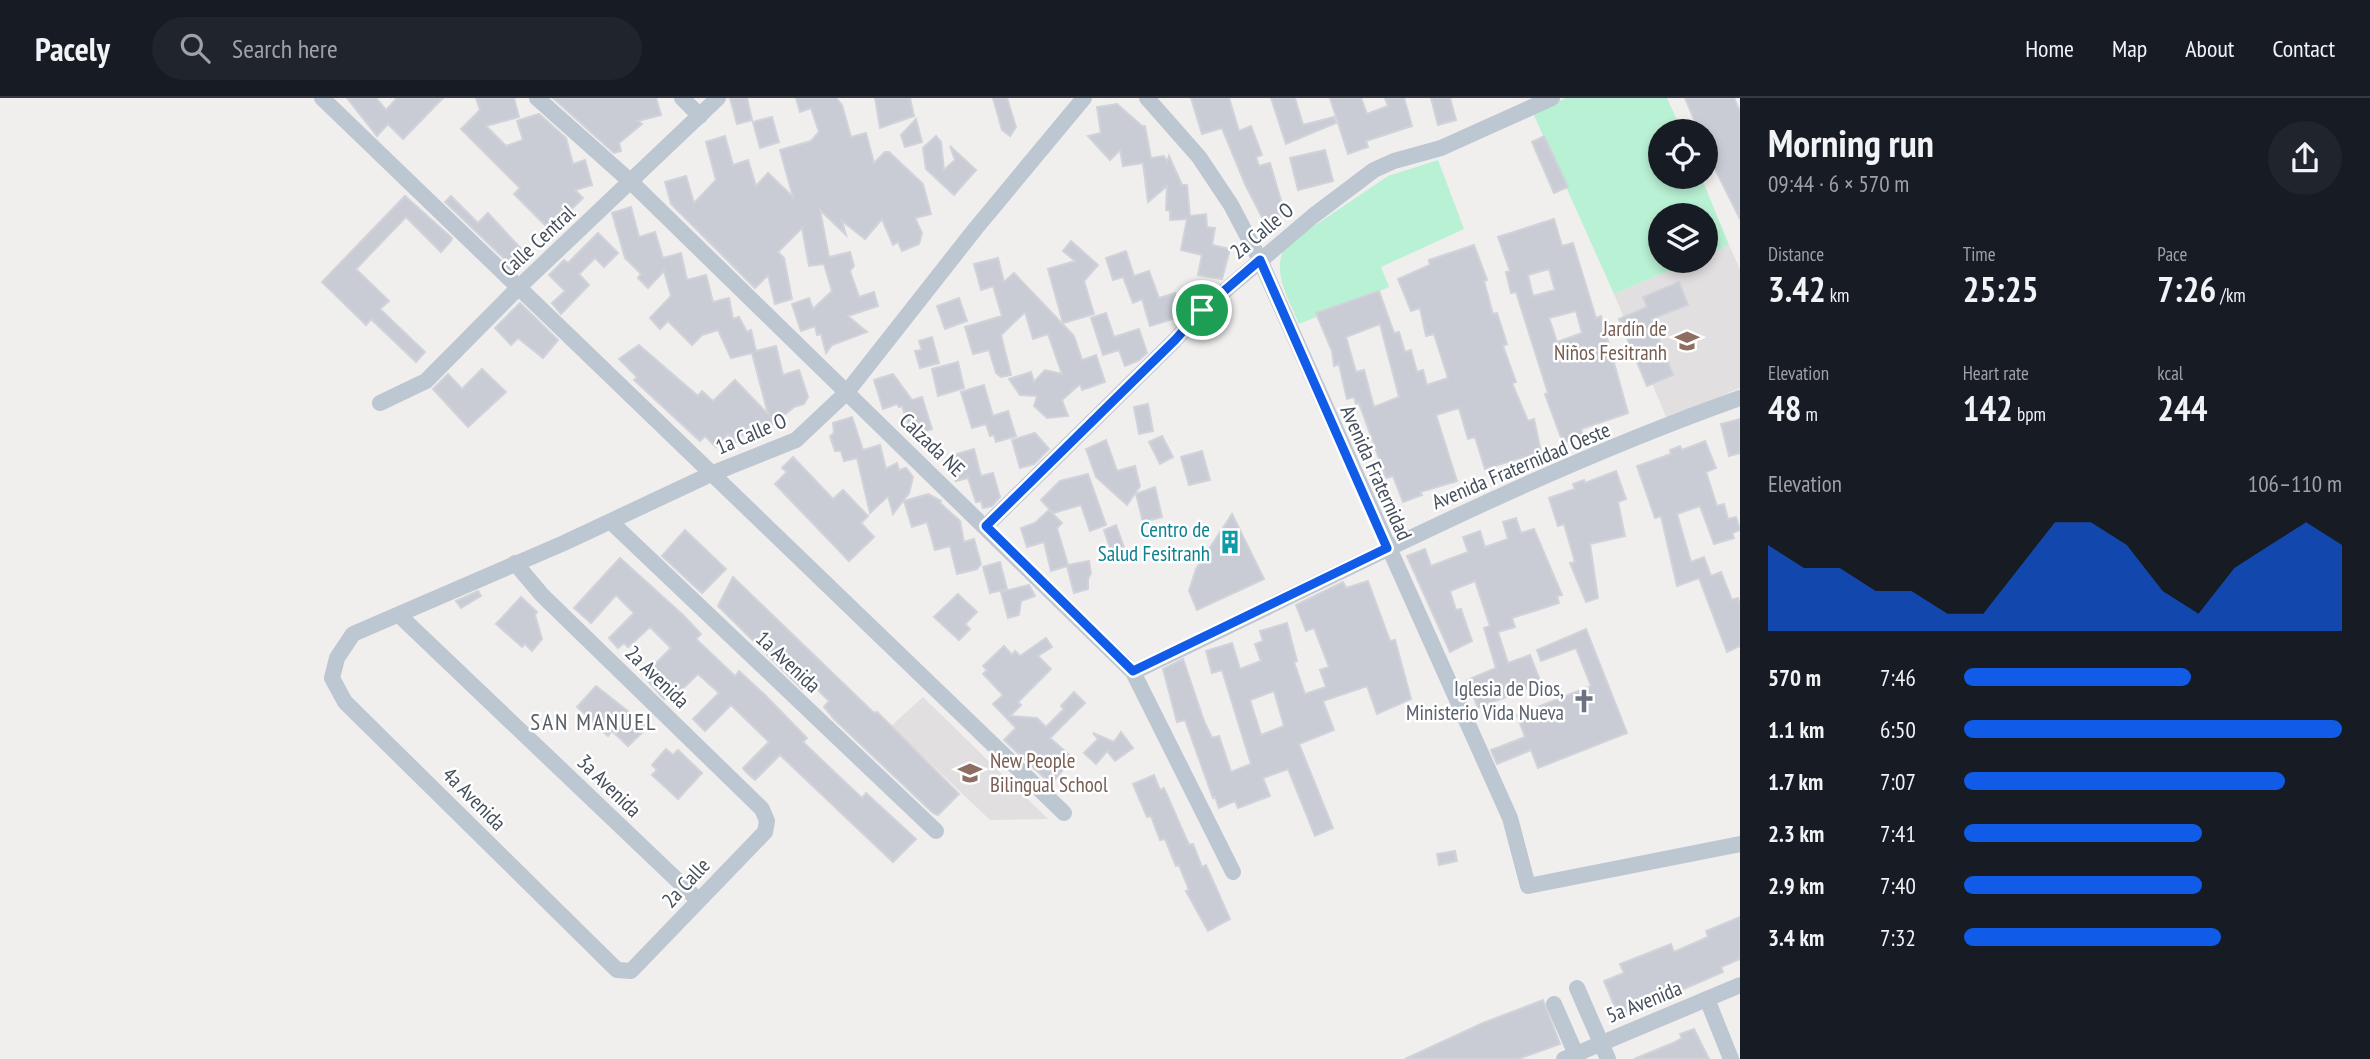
<!DOCTYPE html>
<html lang="en">
<head>
<meta charset="utf-8">
<style>
	:root { --surface:#171b24; --page:#20242c; --text:#f1f3f6; --muted:#9ea1a6; --line:#363941; --accent:#105ce8 }
	body { margin:0; font-family:"PT Sans Narrow",sans-serif; background:var(--page); color:var(--text); height:100vh; display:flex; flex-direction:column; font-size:26px; white-space:nowrap }
	* { box-sizing:border-box; margin:0 }
	p { font-size:23px; color:var(--muted) }
	.icon { flex:none; width:38px; height:38px; fill:none; stroke:currentColor; stroke-width:2; stroke-linecap:round; stroke-linejoin:round }
	.map { position:relative; flex:1; overflow:hidden }
	.details { display:flex; flex-direction:column; background:var(--surface); width:630px }
	.details>* { flex:none }
	.controls { position:absolute; left:1648px; top:21px; display:grid; gap:14px }
	.controls a { display:grid; place-items:center; width:70px; height:70px; border-radius:50%; background:var(--surface); box-shadow:0 4px 10px #0003; font-size:35px }
	.pin { position:absolute; display:grid; place-items:center; width:60px; height:60px; color:#fff; margin:-30px; border:4px solid #fff; border-radius:50%; box-shadow:0 2px 7px #0007 }
	.round { display:grid; place-items:center; flex:none; width:74px; height:74px; border-radius:37px; background:var(--page) }
	.overview { display:flex; align-items:center; justify-content:space-between; height:119px; padding:0 28px }
	h1 { font-size:38px; font-weight:800; line-height:52px }
	.metrics { display:grid; grid-template-columns:repeat(3,1fr); gap:10px; height:119px; padding:7px 28px }
	.metrics div { display:grid; align-content:center }
	.metrics b { font-size:35px; font-weight:800 }
	.metrics small { font-size:19px; font-weight:400 }
	.metrics p { font-size:19px }
	.chart { height:196px; padding:14px 28px }
	.chart p { display:flex; justify-content:space-between }
	.chart svg { width:100%; height:126px; margin-top:7px; fill:var(--accent); opacity:.7 }
	ul { padding:0 28px; list-style:none; font-size:23px }
	li { display:grid; grid-template-columns:112px 84px 1fr; align-items:center; height:52px }
	li i { height:18px; border-radius:9px; background:var(--accent) }
	header { display:flex; align-items:center; gap:42px; box-sizing:border-box; height:98px; padding:0 35px; background:var(--surface); border-bottom:2px solid var(--line) }
	header strong { font-size:33px }
	nav { display:flex; gap:38px; margin-inline-start:auto; font-size:24px }
	.search { width:490px; height:63px; background:var(--page); display:flex; align-items:center; gap:18px; box-sizing:border-box; padding:0 24px; border-radius:38px; color:var(--muted); font-size:26px }
	main { display:flex; flex:1; min-height:0 }
	.map>svg:first-child { display:block }
	.education { fill:#e2dfe0 }
	.green { fill:#b9f1d4 }
	.building { fill:#c9ccd4; stroke:#d1d3da; stroke-width:2; fill-rule:evenodd }
	.lines { fill:none; stroke-linecap:round; stroke-linejoin:round }
	.minor { stroke:#bdc7d1; stroke-width:16 }
	.route-casing { stroke:#fff; stroke-width:14 }
	.route { stroke:#105ce8; stroke-width:9 }
	.labels { text-anchor:middle; stroke-width:5; stroke-linejoin:round; paint-order:stroke }
	.street-label { font-size:21px; fill:#454f5c; stroke:#fff }
	.education-label { font-size:21px; fill:#785e54; stroke:#fff; text-anchor:end }
	.culture-label { font-size:21px; fill:#0d838f; stroke:#fff; text-anchor:end }
	.worship-label { font-size:21px; fill:#5b616d; stroke:#fff; text-anchor:end }
	.neighbourhood-label { font-size:23px; letter-spacing:2px; fill:#5a5d63; stroke:#fff }
</style>
</head>
<body>
<header>
<strong>Pacely</strong>
<div class="search"><svg class="icon" aria-label="search" viewBox="0 0 24 24"><circle cx="10" cy="10" r="6"/><path d="M15 15l6 6"/></svg>Search here</div>
<nav><a>Home</a><a>Map</a><a>About</a><a>Contact</a></nav>
</header>
<main>
<div class="map">
<svg width="1740" height="961" viewBox="0 0 1740 961">
	<rect width="100%" height="100%" fill="#f1eeee"/>
	<!-- education -->
	<g class="education">
		<path d="M1729 147 1740 171V290L1667 321 1614 196 1692 163H1706V157Z"/>
		<path d="M923 599 1048 721 990 722 891 628Z"/>
	</g>
	<!-- green -->
	<g class="green">
		<path d="M1566 0H1667L1682 33H1661V79H1701L1729 147 1706 157V117H1661V163H1692L1614 196 1533 15Z"/>
		<path d="M1438 62 1464 131 1381 169 1389 189 1299 226C1289 200 1270 174 1286 147L1388 78Z"/>
	</g>
	<!-- building -->
	<g class="building">
		<path d="M347 0H376L386 12 397 0H443L403 41 388 26 377 38Z"/>
		<path d="M476 0H514L519 19 486 28 506 48 523 42 517 23 539 16 566 40 573 66 585 62 592 87 575 92 583 100 550 132 514 96 520 90 461 31 480 12Z"/>
		<path d="M553 0H656L661 17 638 23 642 26 619 45 621 53 614 55Z"/>
		<path d="M730 0H747L752 22 737 26Z"/>
		<path d="M796 0H836L842 7 851 39 866 35 874 65 885 54H889L923 86 931 116 915 120 922 135 919 146 902 153 898 144 893 147 882 121 865 141 842 123 846 137 820 112 829 159 850 154 854 168 850 173 859 199 874 194 878 208 848 218 867 234 832 247 826 255 821 236 817 237 815 228 801 233 792 206 809 200 813 211 832 193 824 166 809 168 802 130 778 154 784 160 792 201 775 206 768 177 755 190 671 106 665 84 686 78 694 105 716 82 706 44 725 38 733 67 748 62 756 88 768 75 793 99 780 52 811 43 819 34 811 10 800 14Z"/>
		<path d="M875 0H910L914 18 880 30Z"/>
		<path d="M993 0H1007L1016 29 1010 38 1002 32Z"/>
		<path d="M1191 0H1229L1239 33 1251 28 1262 57 1256 59 1259 68 1270 65 1285 116 1267 129 1245 86 1222 30 1202 36Z"/>
		<path d="M1271 0H1295L1303 27 1334 19 1336 25 1286 46Z"/>
		<path d="M1330 0H1361L1367 16 1388 8 1385 0H1404L1412 28 1366 43 1368 49 1348 56Z"/>
		<path d="M1431 0H1450L1456 22 1438 27Z"/>
		<path d="M1685 0H1734L1740 14V121L1708 57 1706 33H1699Z"/>
		<path d="M1117 6 1142 28H1145L1151 60 1164 58 1167 64 1169 58 1182 87H1187L1190 118 1206 116 1207 129 1215 130 1212 147 1230 151 1222 181 1198 177 1202 157 1181 152 1187 121 1170 122V113L1166 112 1167 88 1148 104 1143 65 1123 68 1120 52 1110 62 1088 38 1101 35 1097 9Z"/>
		<path d="M772 19 779 44 760 50 753 24Z"/>
		<path d="M916 21 922 44 905 49 901 37Z"/>
		<path d="M936 38 941 44 944 72 955 62 950 48 976 72 954 97 926 71 923 50Z"/>
		<path d="M1544 38 1568 89 1554 95 1532 44Z"/>
		<path d="M1325 52 1333 83 1298 92 1290 60Z"/>
		<path d="M405 98 452 140 451 143 441 154 406 119 356 171 389 203 380 211 425 254 416 264 371 221 366 227 322 184Z"/>
		<path d="M451 98 478 125 488 115 525 155 512 168 445 104Z"/>
		<path d="M631 109 639 139 655 134 663 160 681 155 687 182 706 177 713 204 729 200 733 221 739 219 747 234 751 232 756 253 776 248 783 277 799 272 808 299 804 306 794 309 771 328V325L754 333 751 328 736 344 728 336 716 349 705 338 700 343 634 282 637 279 619 261 639 247 698 298 702 293 713 303 735 282 768 316 752 255 731 260 718 232 702 237 692 247 668 223 660 231 650 220 671 198 664 173 648 190 638 180 641 176 625 160 612 115Z"/>
		<path d="M1554 121 1562 148 1573 145 1596 220 1601 218 1628 315 1581 331 1583 338 1563 345 1545 296 1548 295 1516 194 1511 195 1506 174 1510 173 1498 139ZM1549 171 1555 192 1533 198 1528 177ZM1576 213 1582 235 1557 244 1549 220Z"/>
		<path d="M598 135 618 155 604 169 595 160 579 176 589 187 561 216 552 205 565 193 549 177 564 162 568 165Z"/>
		<path d="M1071 143 1098 167 1084 183 1094 216 1063 225 1048 171 1075 163 1063 153Z"/>
		<path d="M1474 147 1487 182 1484 183 1493 216 1497 215 1507 246 1503 248 1516 284 1512 285 1528 323 1534 321 1541 354 1485 371 1475 339 1468 341 1459 310 1436 317 1457 383 1420 394 1422 397 1403 404 1393 378 1386 380 1359 305 1356 306 1354 299 1347 301 1339 266 1334 268 1332 253 1316 215 1379 193 1394 235 1399 234 1405 254 1411 252 1417 274 1423 272 1427 287 1448 280 1434 236 1426 238 1420 210 1411 213 1398 181 1430 167 1429 162ZM1380 226 1399 299 1374 309 1364 272 1356 274 1346 239Z"/>
		<path d="M1126 153 1134 178 1149 173 1159 200 1175 195 1182 218 1150 228 1142 201 1133 205 1123 179 1113 182 1106 160Z"/>
		<path d="M998 160 1004 184 1014 175 1074 238 1082 262 1096 257 1105 284 1082 292 1080 286 1062 302 1068 318 1047 320 1034 308 1037 298 1020 297 1009 281 1031 274 1034 284 1045 272 1062 276 1048 236 1033 241 1025 214 1001 237 1011 277 1001 279 996 275 989 252 973 256 965 229 1002 218 993 188 981 192 974 166Z"/>
		<path d="M1679 184 1688 207 1651 221 1673 277 1647 288 1619 221 1647 209 1643 199Z"/>
		<path d="M959 200 967 223 945 231 937 208Z"/>
		<path d="M520 205 558 242 543 260 518 240 511 247 495 230Z"/>
		<path d="M1106 215 1114 239 1139 231 1147 255 1138 263 1125 268 1119 252 1103 257 1091 220Z"/>
		<path d="M932 239 939 265 920 270 915 253 922 252 919 243Z"/>
		<path d="M958 264 964 290 938 298 932 271Z"/>
		<path d="M482 271 506 294 468 329 433 291 448 276 462 291Z"/>
		<path d="M893 276 912 302 922 299 932 331 912 337 902 308 899 309 897 306 883 311 874 282Z"/>
		<path d="M984 287 993 318 1008 313 1016 338 996 344 994 337 990 338 986 326 972 330 961 294Z"/>
		<path d="M1148 306 1153 333 1139 336 1134 309Z"/>
		<path d="M852 319 863 352 880 347 886 371 897 365 899 372 906 370 913 379 909 395 893 416 888 398 870 415 857 360 844 363 841 353H835L830 338 834 335 833 325Z"/>
		<path d="M1740 321V355L1729 358 1721 326Z"/>
		<path d="M1035 335 1049 351 1034 366 1020 370 1012 342Z"/>
		<path d="M1162 338 1173 359 1160 366 1149 344Z"/>
		<path d="M1106 342 1117 373 1135 368 1140 388 1127 407 1096 379 1086 351Z"/>
		<path d="M1705 343 1716 370 1706 374 1717 408 1724 406 1728 421 1736 419 1740 432 1732 435 1734 440 1714 446 1700 408 1677 416 1691 464 1704 459 1711 478 1721 474 1732 502 1738 500 1740 507V548L1727 554 1699 480 1677 488 1661 418 1655 420 1637 368 1671 356 1670 352 1680 348 1682 352Z"/>
		<path d="M974 351 981 378 993 375 1000 399 992 408 983 410 981 403 976 404 968 380 956 383 950 358Z"/>
		<path d="M1202 353 1210 382 1189 387 1181 359Z"/>
		<path d="M793 359 833 401 843 392 868 418 861 425 874 439 849 463 775 386 787 374 782 370Z"/>
		<path d="M1616 373 1626 401 1618 404 1625 438 1590 446 1598 500 1586 504 1570 465 1575 464 1564 426 1558 428 1549 400 1575 391 1573 386 1584 382 1585 385Z"/>
		<path d="M1088 376 1106 427 1090 433 1081 407 1053 415 1041 402 1060 383Z"/>
		<path d="M1155 389 1162 419 1143 424 1136 396Z"/>
		<path d="M928 396 941 403 940 405 960 423 964 444 974 441 981 466 977 471 957 476 950 448 935 452 927 424 912 429 904 403Z"/>
		<path d="M1049 412 1062 425 1057 430 1068 467 1089 463 1091 475 1088 481V491L1074 495 1067 468 1051 473 1044 444 1027 449 1021 430 1035 425Z"/>
		<path d="M1232 416 1264 481 1197 512 1189 493 1196 471Z"/>
		<path d="M1516 420 1521 435 1534 431 1562 497 1557 498 1559 505 1512 520 1515 529 1498 534 1508 565 1530 557 1541 585 1478 610 1467 582 1496 570 1484 530 1490 528 1475 483 1450 493 1456 512 1461 511 1472 543 1450 554 1407 458 1425 451 1431 468 1468 454 1463 439 1480 433 1485 449 1508 441 1503 424Z"/>
		<path d="M1116 427 1126 455 1113 459 1104 432Z"/>
		<path d="M685 432 726 471 702 495 662 458Z"/>
		<path d="M620 460 683 517 701 536 696 541 735 578 739 573 765 597 807 640 803 644 846 685 862 700 866 695 916 741 893 764 780 657 755 682 746 674 743 670 769 644 731 607 705 633 693 621 719 595 698 576 672 601 668 597 664 601 648 583 654 576 650 571 671 550 650 529 628 549 624 545 618 550 609 540 634 515 616 497 591 525 574 510Z"/>
		<path d="M1000 464 1007 491 990 495 983 469Z"/>
		<path d="M733 479 874 615 877 614 959 696 938 717 933 715 834 621 824 609 829 603 814 588 809 593 806 589 802 591 718 508Z"/>
		<path d="M1368 483 1390 543 1395 542 1411 601 1377 616 1367 588 1323 603 1334 632 1299 646 1333 730 1315 738 1288 671 1263 680 1270 698 1238 710 1235 703 1219 710 1215 699 1213 700 1185 622 1177 624 1163 571 1183 561 1204 623 1212 640 1219 638 1231 674 1251 666 1222 572 1212 575 1206 553 1232 545 1240 571 1261 563 1255 546 1263 543 1260 533 1287 525 1297 563 1294 564 1305 596 1326 589 1320 572 1329 569 1314 530 1306 533 1296 507 1343 484 1346 490ZM1274 593 1284 628 1261 637 1250 602Z"/>
		<path d="M1029 487 1035 498 1021 503 1019 517 1008 520 1001 494Z"/>
		<path d="M478 493 481 498 461 510 456 503Z"/>
		<path d="M958 496 977 514 965 526 970 531 959 542 934 519Z"/>
		<path d="M521 499 537 514 535 517 542 541 532 553 525 546 522 549 496 526Z"/>
		<path d="M1586 531 1627 635 1538 670 1531 652 1497 666 1491 652 1525 639 1517 617 1591 588 1576 550 1541 563 1537 552Z"/>
		<path d="M1046 540 1052 549 1038 558 1051 571 1018 604 1021 607 1010 618 1037 620 1046 629 1064 611 1061 608 1074 594 1085 605 1050 640 1073 660 1051 686 1004 642 1016 630 993 606 1003 597 983 576 987 572 983 568 1004 548 1012 557 1015 553 1020 558Z"/>
		<path d="M596 588 648 629 628 648 612 633 608 638 577 609Z"/>
		<path d="M1121 634 1133 650 1115 663 1107 653 1096 666 1084 655 1098 641 1093 635 1114 644Z"/>
		<path d="M666 651 673 657 678 652 702 675 678 701 652 677 657 672 652 667Z"/>
		<path d="M1154 677 1160 692 1164 690 1189 747 1193 746 1202 769 1206 767 1230 821 1208 833 1186 793 1189 792 1179 767 1176 768 1165 741 1160 742 1151 718 1147 719 1133 686Z"/>
		<path d="M1455 753 1457 763 1439 767 1437 756Z"/>
		<path d="M1740 819V861L1721 869 1723 874 1619 919 1604 883 1624 875 1620 866 1671 846 1674 854 1708 839 1706 833Z"/>
		<path d="M1543 902 1560 946 1518 961H1405L1483 925Z"/>
		<path d="M1694 931 1709 961H1634L1673 945 1682 940 1680 936Z"/>
	</g>
	<g class="lines">
		<!-- minor -->
		<g class="minor">
			<path d="M322 0 1064 715"/>
			<path d="M537 0 631 84 1133 574 1233 774"/>
			<path d="M682 0 700 18"/>
			<path d="M1147 0 1199 59 1231 107 1260 162 1510 720 1528 788 1740 746"/>
			<path d="M380 305 426 283 519 189 718 0"/>
			<path d="M611 424 936 733"/>
			<path d="M986 428 1175 242 1202 212 1313 118 1374 72 1394 63 1441 50 1552 0"/>
			<path d="M515 465 542 497 762 711 767 723 765 734 631 873 617 872 345 604 332 580 337 560 353 536 564 445 711 376 796 342 847 294 976 130 1084 0"/>
			<path d="M400 518 698 802"/>
			<path d="M1133 574C1333 479 1531 374 1740 300"/>
			<path d="M1577 890 1608 961"/>
			<path d="M1707 901 1731 961"/>
			<path d="M1554 906 1578 961"/>
			<path d="M1564 961 1740 887"/>
		</g>
	</g>
	<g class="lines">
		<!-- route casing -->
		<g class="route-casing">
			<path id="route" d="M1260 162 1387 450 1133 573 986 428 1175 242 1202 212Z"/>
		</g>
		<!-- route -->
		<use href="#route" class="route"/>
	</g>
	<!-- icons -->
	<defs>
		<g id="school-bare" transform="scale(1.89)"><path d="M0-5L7-2L0 1L-7-2ZM-4 1L0 2.5L4 1V4Q0 6-4 4Z" fill="#8d6e63" stroke="#fff" stroke-width="2.5" paint-order="stroke"/></g>
		<g id="building-bare" transform="scale(1.89)"><path d="M-4-6H4V6H1V3H-1V6H-4ZM-2.5-4.3h1.7v1.8h-1.7ZM.8-4.3h1.7v1.8H.8ZM-2.5-1h1.7V.8h-1.7ZM.8-1h1.7V.8H.8Z" fill="#0f9aa8" stroke="#fff" stroke-width="2.5" paint-order="stroke"/></g>
		<g id="church-bare" transform="scale(1.89)"><path d="M-1.2-6h2.4v3.5h3.3v2.4h-3.3V6h-2.4V-.1h-3.3v-2.4h3.3Z" fill="#6b7280" stroke="#fff" stroke-width="2.5" paint-order="stroke"/></g>
	</defs>
	<g fill-rule="evenodd">
		<use href="#school-bare" x="1687" y="243"/>
		<use href="#building-bare" x="1230" y="444"/>
		<use href="#church-bare" x="1584" y="603"/>
		<use href="#school-bare" x="970" y="675"/>
	</g>
	<g class="labels">
		<!-- street labels -->
		<g class="street-label">
			<text transform="translate(1262 133) rotate(-40)" y="7">2a Calle O</text>
			<text transform="translate(538 143) rotate(-43)" y="7">Calle Central</text>
			<text transform="translate(751 336) rotate(-23)" y="7">1a Calle O</text>
			<text transform="translate(932 347) rotate(44)" y="7">Calzada NE</text>
			<text transform="translate(1521 368) rotate(-23)" y="7">Avenida Fraternidad Oeste</text>
			<text transform="translate(1376 375) rotate(66)" y="7">Avenida Fraternidad</text>
			<text transform="translate(788 564) rotate(43)" y="7">1a Avenida</text>
			<text transform="translate(657 579) rotate(44)" y="7">2a Avenida</text>
			<text transform="translate(609 688) rotate(44)" y="7">3a Avenida</text>
			<text transform="translate(474 701) rotate(45)" y="7">4a Avenida</text>
			<text transform="translate(686 785) rotate(-47)" y="7">2a Calle</text>
			<text transform="translate(1644 904) rotate(-22)" y="7">5a Avenida</text>
		</g>
		<!-- education labels -->
		<g class="education-label">
			<text x="1667" y="238">Jardín de<tspan x="1667" dy="24">Niños Fesitranh</tspan></text>
			<text x="990" y="670" text-anchor="start">New People<tspan x="990" dy="24">Bilingual School</tspan></text>
		</g>
		<!-- culture labels -->
		<g class="culture-label">
			<text x="1210" y="439">Centro de<tspan x="1210" dy="24">Salud Fesitranh</tspan></text>
		</g>
		<!-- worship labels -->
		<g class="worship-label">
			<text x="1564" y="598">Iglesia de Dios,<tspan x="1564" dy="24">Ministerio Vida Nueva</tspan></text>
		</g>
		<!-- neighbourhood labels -->
		<g class="neighbourhood-label">
			<text x="594" y="632">SAN MANUEL</text>
		</g>
	</g>
</svg>
<div class="controls">
<a><svg class="icon" aria-label="locate" viewBox="0 0 24 24"><circle cx="12" cy="12" r="6"/><path d="M12 2v4M12 18v4M2 12h4M18 12h4"/></svg></a>
<a><svg class="icon" aria-label="layers" viewBox="0 0 24 24"><path d="M12 4l9 5-9 5-9-5zM3 14l9 5 9-5"/></svg></a>
</div>
<div class="pin" style="left:1202px;top:212px;background:#1e9e55"><svg class="icon" aria-label="arrive" viewBox="0 0 24 24"><path d="M6 21V4h12l-3 4 3 4H6"/></svg></div>
</div>
<section class="details">
<div class="overview"><div><h1>Morning run</h1><p>09:44 · 6 × 570 m</p></div><a class="round"><svg class="icon" aria-label="share" viewBox="0 0 24 24"><path d="M12 15V3M7 8l5-5 5 5M5 13v7h14v-7"/></svg></a></div>
<div class="metrics">
<div><p>Distance</p><b>3.42<small> km</small></b></div>
<div><p>Time</p><b>25:25</b></div>
<div><p>Pace</p><b>7:26<small> /km</small></b></div>
</div>
<div class="metrics">
<div><p>Elevation</p><b>48<small> m</small></b></div>
<div><p>Heart rate</p><b>142<small> bpm</small></b></div>
<div><p>kcal</p><b>244</b></div>
</div>
<div class="chart"><p><span>Elevation</span>106–110 m</p>
<svg viewBox="0 0 160 44" preserveAspectRatio="none"><path d="M0 44V14L10 22L20 22L30 30L40 30L50 38L60 38L70 22L80 6L90 6L100 14L110 30L120 38L130 22L140 14L150 6L160 14V44z"/></svg>
</div>
<ul>
<li><b>570 m</b>7:46<i style="width:60%"></i></li>
<li><b>1.1 km</b>6:50<i style="width:100%"></i></li>
<li><b>1.7 km</b>7:07<i style="width:85%"></i></li>
<li><b>2.3 km</b>7:41<i style="width:63%"></i></li>
<li><b>2.9 km</b>7:40<i style="width:63%"></i></li>
<li><b>3.4 km</b>7:32<i style="width:68%"></i></li>
</ul>
</section>
</main>
</body>
</html>
